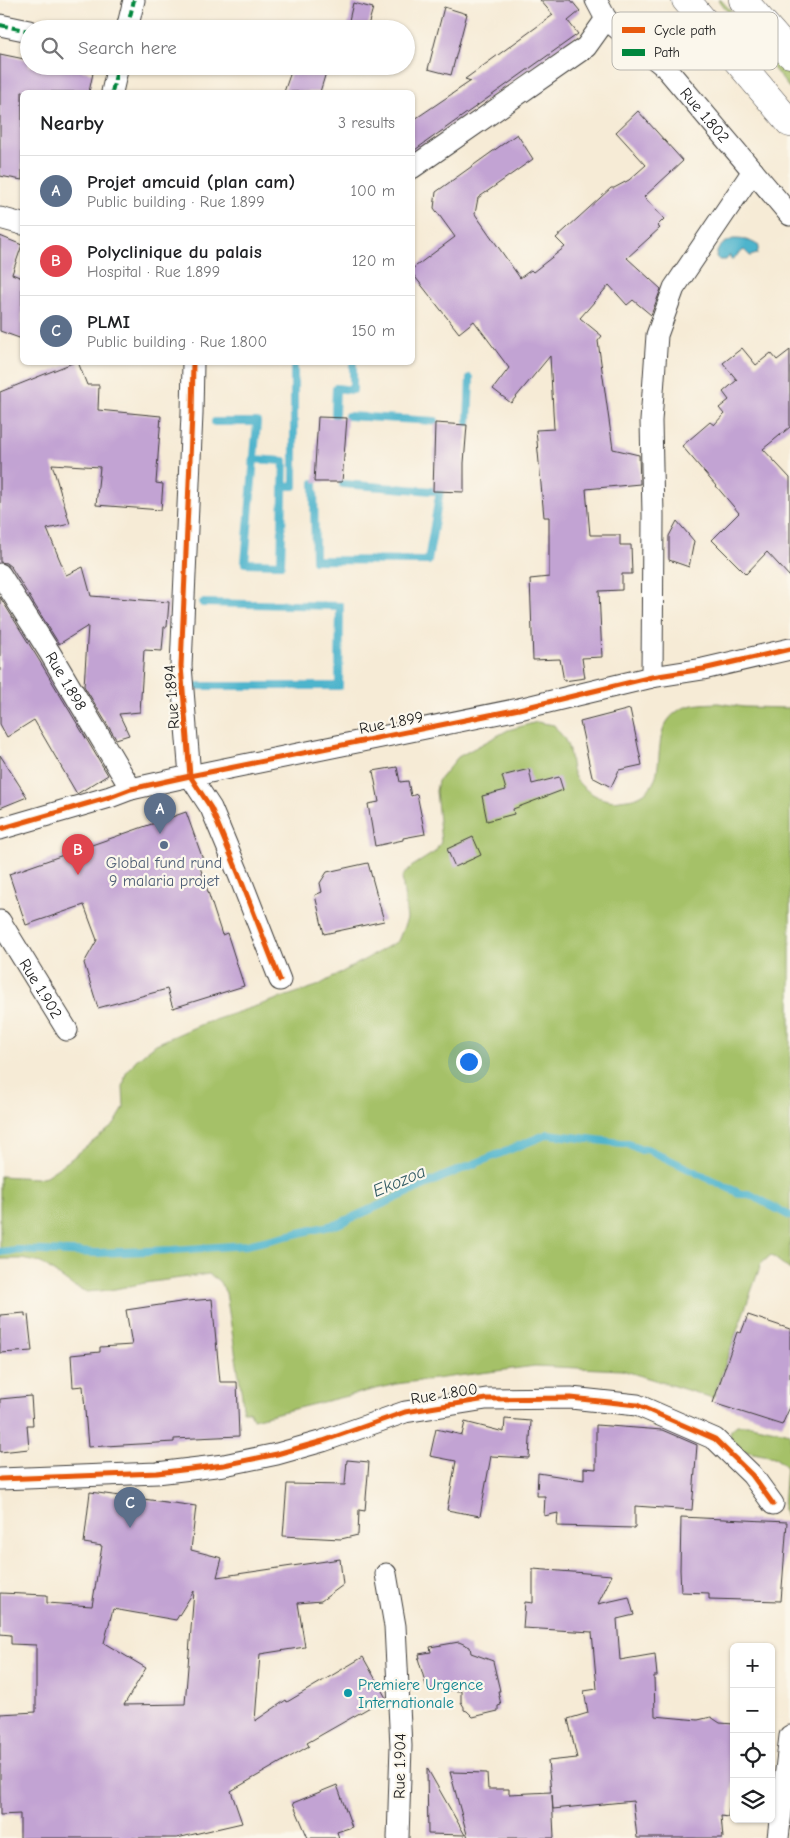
<!DOCTYPE html>
<html lang="en">
<head>
<meta charset="utf-8">
<style>
  :root { --surface:#fff; --page:#f6f6f6; --text:#202124; --muted:#757577; --line:#e0e0e0; --accent:#d93025 }
  body { margin:0; font-family:"Comic Neue",sans-serif; background:var(--page); color:var(--text) }
  .controls { position:absolute; right:15px; bottom:15px; display:grid; overflow:hidden; border-radius:8px; box-shadow:0 1px 4px #0004 }
  .controls button { width:45px; height:45px; display:grid; place-items:center; padding:0; border:0; border-bottom:1px solid var(--line); background:var(--surface); color:var(--text); font:25px sans-serif }
  .you { position:absolute; left:468px; top:1061px; width:18px; height:18px; margin:-12px; border:4px solid #fff; border-radius:50%; background:#1a73e8; box-shadow:0 0 0 8px #1a73e833 }
  .badge { display:grid; place-items:center; width:32px; height:32px; border-radius:50%; background:var(--accent); color:#fff; font-size:16px; font-weight:700 }
  .pin { position:absolute; translate:-50% -41px; filter:drop-shadow(0 1px 2px #0008) }
  .pin::after { content:''; position:absolute; top:26px; width:18px; height:15px; background:inherit; clip-path:polygon(0 0,100% 0,50% 100%) }
  .list { margin:0; padding:0; list-style:none }
  h2 { display:flex; justify-content:space-between; align-items:center; height:65px; margin:0; padding:0 20px; font-size:21px }
  h2 small { font-size:16px; font-weight:400; color:var(--muted) }
  .list li { display:grid; grid-template-columns:32px 1fr auto; gap:15px; align-items:center; box-sizing:border-box; height:70px; padding:0 20px; border-top:1px solid var(--line) }
  .list b { display:block; font-size:19px; white-space:nowrap }
  .list p { margin:0; font-size:16px; white-space:nowrap; color:var(--muted) }
  .list em { font-size:16px; font-style:normal; color:var(--muted) }
  .icon { flex:none; width:28px; height:28px; fill:none; stroke:currentColor; stroke-width:2; stroke-linecap:round; stroke-linejoin:round }
  .map { position:relative; flex:none; width:790px; height:1838px; overflow:hidden }
  .search { position:absolute; background:var(--surface); box-shadow:0 1px 4px #0004; left:20px; top:20px; width:395px; height:55px; display:flex; align-items:center; gap:12px; box-sizing:border-box; padding:0 18px; border-radius:28px; color:var(--muted); font-size:19px }
  .panel { position:absolute; background:var(--surface); box-shadow:0 1px 4px #0004; left:20px; top:90px; width:395px; height:275px; border-radius:8px }
  .map>svg:first-child { display:block }
</style>
</head>
<body>
<div class="map">
<svg width="790" height="1838" viewBox="0 0 790 1838">
  <rect width="100%" height="100%" fill="#fbf7ec"/>
  <filter id="ink" filterUnits="userSpaceOnUse"><feTurbulence type="fractalNoise" baseFrequency=".02" numOctaves="2"/><feDisplacementMap in="SourceGraphic" scale="10" xChannelSelector="R" yChannelSelector="G"/><feConvolveMatrix kernelMatrix="1 2 1 2 8 2 1 2 1" color-interpolation-filters="sRGB"/></filter>
  <filter id="wash" filterUnits="userSpaceOnUse"><feTurbulence type="fractalNoise" baseFrequency=".0096" numOctaves="4" result="noise"/><feDisplacementMap in="SourceGraphic" scale="20" xChannelSelector="R" yChannelSelector="G"/><feGaussianBlur stdDeviation="1.12" result="paint"/><feColorMatrix in="noise" values="0 0 0 0 0 0 0 0 0 0 0 0 0 0 0 0 0 1.4 0 .05"/><feComposite in="paint" operator="in"/></filter>
  <g filter="url(#wash)">
    <rect width="100%" height="100%" fill="#f6ebd6"/>
    <g fill="#a5c168" stroke="#606e42">
      <path d="M718,0H721C733,15 787,59 790,73C790,78 790,84 790,89Z"/>
      <path d="M718,703L744,707L790,708V1270L771,1255L761,1264L713,1398L622,1370L535,1366L396,1384L253,1419L250,1411H243L242,1396L226,1293L219,1281L209,1274L145,1283L110,1290L87,1292L73,1286L41,1263L22,1259H0V1176L37,1178L46,1176L67,1162L114,1125L124,1108L123,1087L126,1073L136,1060L156,1044L202,1024L317,986L398,941L407,919L402,877L411,867L435,852L441,842L436,791L438,781L458,757L508,730L537,722L554,725C557,730 562,735 565,740C573,754 568,772 579,783C589,794 606,803 620,800C626,799 633,799 639,796C672,781 647,735 675,713C687,703 703,704 718,703Z"/>
      <polygon points="737,1425 751,1425 790,1433 790,1519 787,1519 783,1509 786,1466 774,1457 737,1450 728,1445 731,1430"/>
    </g>
    <path fill="#4db4cc" stroke="#346874" d="M733,239C744,239 750,240 759,246L757,254L750,256L744,250L731,260L730,255L726,260H719L716,257C717,246 724,243 733,239Z"/>
    <g fill="none" stroke-linecap="round" stroke-linejoin="round">
      <g stroke="#4db4cc" stroke-width="8">
        <polyline points="335,414 336,388 353,390 353,362"/>
        <polyline points="348,416 435,421"/>
        <polyline points="215,422 257,422 245,563 281,564 284,461 253,459"/>
        <polyline points="468,422 470,378"/>
        <polyline points="314,483 315,560 428,561 440,491"/>
        <polyline points="343,484 433,491"/>
        <polyline points="284,486 294,486 294,362"/>
        <polyline points="197,686 339,686 340,606 203,603"/>
        <polyline points="0,1252 16,1250 97,1253 173,1250 247,1245 338,1224 447,1175 548,1134 629,1144 641,1150 647,1149 741,1194 749,1194 790,1216"/>
      </g>
    </g>
    <g id="blocks">
      <g fill="#c2a3d3" fill-rule="evenodd">
        <polygon points="540,0 571,0 580,11 568,21 578,34 412,152 412,121 471,81 465,79 553,15"/>
        <polygon points="353,3 373,8 367,29 347,29"/>
        <polygon points="444,7 467,14 451,75 428,69"/>
        <polygon points="0,54 29,60 29,66 61,66 93,73 89,92 22,92 22,180 0,176"/>
        <polygon points="293,66 328,66 320,92 284,92"/>
        <polygon points="638,111 683,161 644,197 664,219 657,226 660,228 627,258 661,289 651,315 633,300 627,305 609,285 580,318 602,336 598,341 613,449 639,455 640,484 586,489 590,535 620,535 620,545 631,545 632,574 622,574 622,590 599,591 602,657 582,658 585,678 564,681 560,659 533,660 530,579 549,577 549,517 544,517 536,430 554,429 550,356 511,403 493,389 509,368 474,321 459,333 412,273 412,269 455,237 434,208 436,192 517,134 533,159 478,198 475,214 520,278 531,270 533,272 565,247 556,238 611,188 614,188 629,180 646,165 616,132"/>
        <polygon points="0,236 22,245 12,274 22,278 22,339 0,331"/>
        <polygon points="742,348 756,365 771,353 777,360 790,350 790,427 763,449 790,478 790,577 767,552 746,574 712,540 739,513 682,446 710,422 714,425 724,414 719,408 729,400 723,392 737,380 723,363"/>
        <polygon points="75,362 78,362 87,385 99,385 98,410 161,416 156,483 163,484 161,510 96,505 100,467 52,464 70,524 47,529 66,575 83,567 91,596 169,602 167,627 164,627 162,651 144,650 140,712 119,714 129,735 116,739 84,686 88,626 59,644 11,567 6,563 0,562 0,392"/>
        <polygon points="318,417 347,418 342,482 314,482"/>
        <polygon points="435,423 467,425 464,463 464,492 433,491"/>
        <polygon points="677,521 694,541 689,567 669,560 669,536"/>
        <polygon points="0,597 39,660 108,775 77,794 34,720 7,737 0,724"/>
        <polygon points="630,709 642,765 619,770 611,787 592,777 580,722"/>
        <polygon points="0,755 27,797 0,808"/>
        <polygon points="397,767 400,782 408,781 411,796 417,794 425,834 403,838 403,840 375,846 368,804 379,802 373,771"/>
        <polygon points="529,769 532,784 559,777 563,790 513,809 514,814 487,821 482,796 506,790 502,776"/>
        <polygon points="186,812 205,865 200,867 222,935 227,933 244,986 173,1008 167,989 98,1008 84,963 97,940 84,905 26,925 9,874"/>
        <polygon points="473,837 481,855 455,867 447,849"/>
        <polygon points="368,863 384,921 324,934 315,895 322,892 320,883 327,872"/>
        <polygon points="212,1299 220,1382 237,1382 239,1436 174,1439 174,1442 88,1447 83,1386 73,1387 71,1355 100,1352 100,1347 132,1345 126,1310 187,1301"/>
        <polygon points="25,1313 25,1316 28,1315 32,1351 0,1353 0,1315"/>
        <polygon points="748,1315 790,1329 790,1407 782,1425 713,1403 737,1332 741,1333"/>
        <polygon points="31,1396 33,1425 27,1425 29,1449 0,1452 0,1399"/>
        <polygon points="505,1419 531,1421 529,1458 491,1456 480,1516 447,1510 456,1461 430,1456 436,1429 462,1435 465,1422 504,1432"/>
        <polygon points="596,1425 662,1430 697,1445 692,1510 635,1506 635,1528 557,1526 558,1513 544,1516 545,1496 537,1496 538,1473 584,1480 584,1468 596,1469"/>
        <polygon points="347,1460 369,1462 365,1511 359,1510 358,1535 341,1539 283,1536 287,1484 345,1485"/>
        <path d="M90,1492L196,1506L191,1550L222,1558L217,1577L340,1559L343,1585L321,1601L298,1603L305,1647L260,1654L255,1721L286,1700L287,1702L363,1657L386,1698L307,1743L309,1746L231,1791L242,1823L177,1838H20V1814L0,1815V1714L36,1712V1645L11,1644V1635L0,1634V1593L47,1595V1603L92,1606L102,1546L84,1543ZM194,1591L185,1704L124,1705L146,1668L104,1643L113,1609L176,1620Z"/>
        <polygon points="681,1517 787,1522 781,1601 709,1599 709,1593 681,1592 680,1570"/>
        <polygon points="533,1569 612,1575 598,1604 629,1597 634,1615 617,1619 620,1660 655,1654 657,1676 654,1676 655,1716 698,1720 711,1717 720,1723 734,1724 734,1777 728,1817 721,1816 723,1838 637,1838 633,1801 553,1809 552,1794 554,1838 468,1838 450,1772 487,1773 488,1789 509,1789 509,1794 551,1792 548,1761 577,1758 568,1719 588,1713 584,1691 597,1689 592,1632 523,1628 525,1602 533,1603"/>
        <polygon points="459,1642 470,1647 471,1653 493,1661 500,1691 498,1691 501,1705 498,1706 498,1711 473,1717 467,1711 464,1710 464,1707 461,1702 461,1691 442,1690 437,1688 427,1689 418,1658 420,1658 419,1654 431,1652 430,1647"/>
        <polygon points="427,1768 465,1835 428,1834"/>
        <polygon points="337,1785 352,1827 337,1832 339,1838 308,1838 293,1803"/>
      </g>
    </g>
  </g>
  <g filter="url(#ink)">
    <use href="#blocks" fill-opacity="0" stroke="#3d3b38" stroke-width="1"/>
    <g fill="none" stroke-linecap="round" stroke-linejoin="round">
      <g stroke="#3d3b38" stroke-width="23">
        <g id="street">
          <path id="s1" d="M596,0L606,19L665,67L790,215"/>
          <polyline points="0,25 29,31"/>
          <polyline points="127,29 134,0"/>
          <polyline points="112,92 118,66"/>
          <polyline points="412,168 586,47 606,19"/>
          <polyline points="0,218 22,224"/>
          <polyline points="193,362 192,414 181,666 190,776 211,808 239,875 280,980"/>
          <path id="s2" d="M0,574L50,653L131,789"/>
          <polyline points="652,677 653,515 651,421 657,335 674,288 753,171"/>
          <polyline points="0,829 110,797 131,789 190,776 519,709 652,677 703,669 790,649"/>
          <path id="s3" d="M0,921L67,1030"/>
          <polyline points="0,1479 157,1473 224,1465 277,1454 323,1441 405,1412 486,1399 571,1398 637,1405 715,1439 752,1475 773,1504"/>
          <polyline points="386,1574 395,1626 401,1746 398,1838"/>
          <polyline points="778,1838 790,1736"/>
        </g>
      </g>
      <g stroke="#3d3b38" stroke-width="29">
        <g id="secondary">
          <polyline points="686,0 790,123"/>
          <polyline points="743,0 790,54"/>
        </g>
      </g>
      <use href="#street" stroke="#fff" stroke-width="21"/>
      <use href="#secondary" stroke="#fff" stroke-width="28"/>
      <g stroke="#00873e" stroke-width="4" stroke-dasharray="8 4" stroke-linecap="butt">
        <polyline points="0,25 29,31"/>
        <polyline points="127,29 134,0"/>
        <polyline points="112,92 118,66"/>
      </g>
      <g stroke="#fbf7ec" stroke-width="8">
        <g id="cycleway">
          <polyline points="193,362 192,414 181,666 190,776 211,808 239,875 280,980"/>
          <polyline points="0,829 110,797 131,789 190,776 519,709 652,677 703,669 790,649"/>
          <polyline points="0,1479 157,1473 224,1465 277,1454 323,1441 405,1412 486,1399 571,1398 637,1405 715,1439 752,1475 773,1504"/>
        </g>
      </g>
      <use href="#cycleway" stroke="#e8590c" stroke-width="5"/>
    </g>
  </g>
  <circle fill="#5c6f8a" stroke="#fbf7ec" stroke-width="2" cx="164" cy="845" r="5"/>
  <circle fill="#0f9aa8" stroke="#fbf7ec" stroke-width="2" cx="348" cy="1693" r="5"/>
  <g text-anchor="middle" stroke-width="4.5" stroke-linejoin="round" paint-order="stroke">
    <g font-size="16" fill="#1c1c1c" stroke="#fbf7ec">
      <text dy="6" stroke="none"><textPath href="#s1" startOffset="160">Rue 1.802</textPath></text>
      <text dy="6" stroke="none"><textPath href="#s2" startOffset="126">Rue 1.898</textPath></text>
      <text transform="translate(171 697) rotate(-94)" y="6">Rue 1.894</text>
      <text transform="translate(391 722) rotate(-11)" y="6">Rue 1.899</text>
      <text dy="6" stroke="none"><textPath href="#s3" startOffset="79">Rue 1.902</textPath></text>
      <text transform="translate(444 1393) rotate(-9)" y="6">Rue 1.800</text>
      <text transform="translate(399 1766) rotate(-89)" y="6">Rue 1.904</text>
    </g>
    <g font-size="16" fill="#4e5e75" stroke="#fbf7ec">
      <text x="164" y="868">Global fund rund<tspan x="164" dy="18">9 malaria projet</tspan></text>
    </g>
    <g font-size="16" fill="#0d838f" stroke="#fbf7ec" text-anchor="start">
      <text x="358" y="1690">Premiere Urgence<tspan x="358" dy="18">Internationale</tspan></text>
    </g>
    <g font-size="18" font-style="italic" fill="#305962" stroke="#fbf7ec">
      <text transform="translate(399 1181) rotate(-23)" y="6">Ekozoa</text>
    </g>
  </g>
  <rect x="612" y="12" width="166" height="58" rx="8" fill="#fbf7ec" stroke="#b8b5ae" stroke-width="1"/>
  <rect x="622" y="27" width="23" height="6" fill="#e8590c"/>
  <rect x="622" y="49" width="23" height="7" fill="#00873e"/>
  <g font-size="14" fill="#1c1c1c">
    <text x="654" y="35">Cycle path</text>
    <text x="654" y="57">Path</text>
  </g>
</svg>
<div class="controls">
<button>+</button>
<button>−</button>
<button><svg class="icon" aria-label="locate" viewBox="0 0 24 24"><circle cx="12" cy="12" r="6"/><path d="M12 2v4M12 18v4M2 12h4M18 12h4"/></svg></button>
<button><svg class="icon" aria-label="layers" viewBox="0 0 24 24"><path d="M12 4l9 5-9 5-9-5zM3 14l9 5 9-5"/></svg></button>
</div>
<div class="you"></div>
<div class="pin badge" style="left:160px;top:834px;background:#5c6f8a">A</div>
<div class="pin badge" style="left:78px;top:875px;background:#e0444e">B</div>
<div class="pin badge" style="left:130px;top:1528px;background:#5c6f8a">C</div>
<div class="search"><svg class="icon" aria-label="search" viewBox="0 0 24 24"><circle cx="10" cy="10" r="6"/><path d="M15 15l6 6"/></svg>Search here</div>
<section class="panel">
<h2>Nearby<small>3 results</small></h2>
<ul class="list">
<li><span class="badge" style="background:#5c6f8a">A</span><div><b>Projet amcuid (plan cam)</b><p>Public building · Rue 1.899</p></div><em>100 m</em></li>
<li><span class="badge" style="background:#e0444e">B</span><div><b>Polyclinique du palais</b><p>Hospital · Rue 1.899</p></div><em>120 m</em></li>
<li><span class="badge" style="background:#5c6f8a">C</span><div><b>PLMI</b><p>Public building · Rue 1.800</p></div><em>150 m</em></li>
</ul>
</section>
</div>
</body>
</html>
